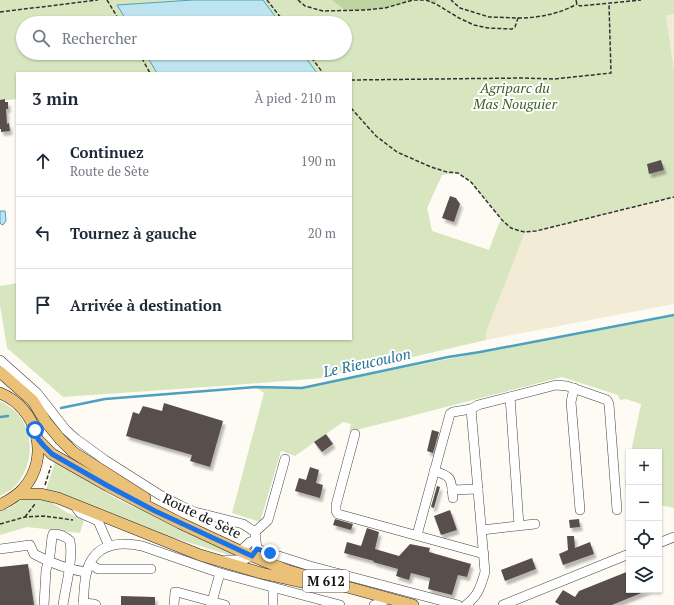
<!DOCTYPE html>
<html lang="fr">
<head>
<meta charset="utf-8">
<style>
  :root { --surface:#fff; --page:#f2f2f3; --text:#1f2937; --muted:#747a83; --line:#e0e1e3 }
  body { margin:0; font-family:"PT Serif",serif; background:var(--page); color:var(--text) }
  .controls { position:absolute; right:12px; bottom:12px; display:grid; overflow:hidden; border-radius:0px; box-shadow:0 1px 3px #0004 }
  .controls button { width:36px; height:36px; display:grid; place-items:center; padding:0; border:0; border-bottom:1px solid var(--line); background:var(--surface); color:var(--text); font:20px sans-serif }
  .stop { position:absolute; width:12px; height:12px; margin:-9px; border:3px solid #1a73e8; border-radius:50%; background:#fff }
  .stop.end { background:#1a73e8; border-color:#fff; box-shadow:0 1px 4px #0008 }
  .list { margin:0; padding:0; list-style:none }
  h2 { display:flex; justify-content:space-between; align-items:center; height:52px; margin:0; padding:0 16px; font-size:17px }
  h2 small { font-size:13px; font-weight:400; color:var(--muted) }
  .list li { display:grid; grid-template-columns:26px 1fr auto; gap:12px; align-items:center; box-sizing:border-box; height:72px; padding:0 16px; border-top:1px solid var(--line) }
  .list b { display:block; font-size:15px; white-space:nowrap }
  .list p { margin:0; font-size:13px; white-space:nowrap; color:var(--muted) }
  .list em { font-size:13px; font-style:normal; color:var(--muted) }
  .icon { flex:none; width:22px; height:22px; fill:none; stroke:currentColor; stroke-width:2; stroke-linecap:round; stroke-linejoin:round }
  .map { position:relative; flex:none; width:674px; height:605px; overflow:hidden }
  .search { position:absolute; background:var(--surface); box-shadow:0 1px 3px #0004; left:16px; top:16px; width:336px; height:44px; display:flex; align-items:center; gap:10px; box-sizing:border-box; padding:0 14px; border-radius:22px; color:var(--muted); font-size:15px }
  .panel { position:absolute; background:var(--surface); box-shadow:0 1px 3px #0004; left:16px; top:72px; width:336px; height:268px; border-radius:0px }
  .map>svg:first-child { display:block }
</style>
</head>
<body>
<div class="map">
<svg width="674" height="605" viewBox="0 0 674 605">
  <defs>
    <filter id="shadow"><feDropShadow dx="2.5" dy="4" stdDeviation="1" flood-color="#0004"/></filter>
  </defs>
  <rect width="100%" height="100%" fill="#fefbf4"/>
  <g fill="#f2ecd6">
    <polygon points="343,11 609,214 674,197 674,304 486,340 486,332 351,277 442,175 427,208 432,231 489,250 502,220 471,182 458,173 447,172 351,73 345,53 345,23 306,23"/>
    <polygon points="674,14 674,70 666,16"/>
  </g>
  <g fill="#d8e6c0" fill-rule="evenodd">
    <path d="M0,0H674V14L666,16L674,70V197L574,222L536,231L525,232L486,332V340L323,378L221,386L63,397L7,348L0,305V286L17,283V339H351V73H17V99L0,101ZM23,23H345V53H23ZM458,173L471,182L502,220L499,223L489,250L432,231L427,208L442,175Z"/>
    <polygon points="674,316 674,508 659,505 659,452 631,452 641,404 626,399 620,400 618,395 562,377 349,432 351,424 343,422 295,456 281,451 260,522 232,513 264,393 256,387 302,388 483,352"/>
    <path d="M0,401C9,406 18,412 23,421C35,442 31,471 13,488C10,491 4,493 0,496Z"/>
    <polygon points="55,462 115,498 236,554 232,556 146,529 88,504 46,490"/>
    <polygon points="629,463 629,498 627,498 625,482"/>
    <polygon points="25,497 48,500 66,512 84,520 80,533 27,527 0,535 0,511 10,508"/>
  </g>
  <polygon fill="#bfd5a1" points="332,0 437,0 436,4 426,0 413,0 385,8 365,10 345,10"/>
  <g fill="#bee4f0" stroke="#4ca0c0">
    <polygon points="193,0 263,0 280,23 128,23 117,5"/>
    <polygon points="145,53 302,53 317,73 157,73"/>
    <polygon points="0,211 5,211 6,220 4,224 2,225 0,223"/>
  </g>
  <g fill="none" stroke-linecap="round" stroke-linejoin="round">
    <g stroke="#4ca0c0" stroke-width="2.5">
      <polyline points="61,408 105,399 256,387 302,388 448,357 480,352 674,315"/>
      <polyline points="0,417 8,416"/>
    </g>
  </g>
  <g fill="#58504d" filter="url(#shadow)">
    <polygon points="5,99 5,102 8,102 8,109 6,109 7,124 9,123 10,131 1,132 1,129 0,129 0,100"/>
    <polygon points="661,160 664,170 649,174 647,164"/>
    <polygon points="450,196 456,198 460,204 454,222 442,218"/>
    <polygon points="164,403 223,421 210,467 190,461 192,455 126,436 133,412 139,414 143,406 162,411"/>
    <polygon points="432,430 439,432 433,453 427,451"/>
    <polygon points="326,434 333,444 322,452 314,442"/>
    <polygon points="310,467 319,470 316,483 323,485 320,498 295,491 299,478 306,480"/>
    <polygon points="437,486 440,487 434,508 431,507"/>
    <polygon points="450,510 457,530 441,535 434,516"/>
    <polygon points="335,519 353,524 351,530 333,525"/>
    <polygon points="579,519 580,527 570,528 569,520"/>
    <polygon points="367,528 379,532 375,549 399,556 410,544 430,548 429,552 471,564 467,577 458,575 452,595 428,589 430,578 411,573 409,580 396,576 398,569 373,562 374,561 344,553 347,542 361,546"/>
    <polygon points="567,536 574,536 575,548 590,542 594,554 563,565 559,554 568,550"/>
    <polygon points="532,558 536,569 505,581 501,570"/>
    <polygon points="28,564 34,605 0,605 0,567"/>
    <polygon points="629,571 629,590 649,590 612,605 560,605 555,602 563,590 575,597 579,591"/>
    <polygon points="121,596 155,597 155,605 121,605"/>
  </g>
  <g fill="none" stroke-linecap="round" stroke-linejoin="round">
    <g stroke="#434343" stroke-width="10">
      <g id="minor">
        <polyline points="0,360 37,393 66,430 76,439 105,460 160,495 181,506 195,512 243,524 255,532 257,549 252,556 242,560 227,560"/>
        <polyline points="574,388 571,402 580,510"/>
        <polyline points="510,397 519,525"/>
        <polyline points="355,434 336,505 336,511 338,514 484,554"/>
        <path d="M434,471C453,476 451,480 453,498"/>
        <polyline points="452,490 478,489"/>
        <polyline points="75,506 80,513 98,521 109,546"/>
        <polyline points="482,530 535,524"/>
        <polyline points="255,532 268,520 285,459"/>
        <polyline points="417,535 450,414 453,412 471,409 478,405 556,385 567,386 607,400 609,404 617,510"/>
        <polyline points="659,543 674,537"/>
        <path d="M0,549L30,545L34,554C51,563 68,570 87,572"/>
        <polyline points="257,549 310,566 458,605"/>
        <polyline points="240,551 250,542 255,541"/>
        <polyline points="90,564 98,569 151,569"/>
        <polyline points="273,587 273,605"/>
        <polyline points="83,603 94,604 96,605"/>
        <path d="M44,605L46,570L50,555L52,537L53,534C59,534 66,537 70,541C73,562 66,584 63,605"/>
        <path d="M83,605C84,594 84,581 87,570C95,544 118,541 142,546L220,573L340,605"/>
        <polyline points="174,605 175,592 177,592 225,605"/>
        <polyline points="211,605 220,573"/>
        <polyline points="374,605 383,602"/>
        <path d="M466,605C478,596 481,586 485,572L471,409"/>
        <polyline points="503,605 629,554"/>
      </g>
    </g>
    <g stroke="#212121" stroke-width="12">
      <g id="major">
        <polyline points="0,372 33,401 46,422 60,439 73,452 145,498"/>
        <path d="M0,393C38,408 51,458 23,489C17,496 8,501 0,505"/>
        <polyline points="37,439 52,454 108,486 180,523 240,551 289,571 413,605"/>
        <polyline points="18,494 41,494 58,498 200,555 261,573 306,583"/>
      </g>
    </g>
    <g stroke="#323232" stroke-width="1.5" stroke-dasharray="4 2" stroke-linecap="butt">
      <polyline points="107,0 121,23"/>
      <polyline points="267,0 285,23"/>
      <polyline points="298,0 305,6 323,11 365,10 385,8 413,0 426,0 436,4 459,18 474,25 488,28 512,29 515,27 518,18 489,17 460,8 451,0"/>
      <polyline points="576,0 577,4 580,6 641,0"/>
      <polyline points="0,12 98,0"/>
      <path d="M518,18C538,18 559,14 577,4"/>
      <polyline points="139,53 150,73"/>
      <polyline points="308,53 323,73"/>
      <polyline points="351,80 522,78 554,79 611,73 609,4"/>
      <polyline points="351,108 376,136 397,152 431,167 447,172 458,173 471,182 502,220 511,228 517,230 525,232 536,231 674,197"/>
      <polyline points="45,485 51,466"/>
      <polyline points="25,517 35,504"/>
      <polyline points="0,524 25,517 44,516 73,520"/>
    </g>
    <use href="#minor" stroke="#fff" stroke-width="9"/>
    <use href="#major" stroke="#ebc178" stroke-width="11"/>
  </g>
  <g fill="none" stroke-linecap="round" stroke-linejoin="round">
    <polyline stroke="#1a73e8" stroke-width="5" points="35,430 38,439 44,446 52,454 108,486 155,511 252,556 257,549 270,553"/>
  </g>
  <g text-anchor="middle" stroke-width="4" stroke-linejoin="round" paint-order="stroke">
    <rect fill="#fff" stroke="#585858" stroke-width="1" x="303" y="570" width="46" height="22" rx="3"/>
    <g font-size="13" font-weight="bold" fill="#101010">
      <text x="326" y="586">M 612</text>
    </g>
    <g font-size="14" font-style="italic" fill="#3a6226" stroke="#fff">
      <text x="515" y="93">Agriparc du<tspan x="515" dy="16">Mas Nouguier</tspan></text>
    </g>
    <g font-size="14" fill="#101010" stroke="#fff">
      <text transform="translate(202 516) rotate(26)" y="5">Route de Sète</text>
    </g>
    <g font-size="15" font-style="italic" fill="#257296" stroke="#fff">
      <text transform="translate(367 363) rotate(-12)" y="5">Le Rieucoulon</text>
    </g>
  </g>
</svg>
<div class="controls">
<button>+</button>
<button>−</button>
<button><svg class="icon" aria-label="locate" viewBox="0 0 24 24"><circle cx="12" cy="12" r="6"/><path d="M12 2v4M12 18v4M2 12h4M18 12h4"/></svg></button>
<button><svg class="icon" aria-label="layers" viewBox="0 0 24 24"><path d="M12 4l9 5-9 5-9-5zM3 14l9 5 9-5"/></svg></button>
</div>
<div class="stop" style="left:35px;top:430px"></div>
<div class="stop end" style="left:270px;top:553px"></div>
<div class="search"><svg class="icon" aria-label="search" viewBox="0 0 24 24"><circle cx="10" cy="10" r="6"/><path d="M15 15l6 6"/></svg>Rechercher</div>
<section class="panel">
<h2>3 min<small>À pied · 210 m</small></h2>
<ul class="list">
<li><svg class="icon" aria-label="ahead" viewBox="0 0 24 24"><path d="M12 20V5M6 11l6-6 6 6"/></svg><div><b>Continuez</b><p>Route de Sète</p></div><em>190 m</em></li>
<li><svg class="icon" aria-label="left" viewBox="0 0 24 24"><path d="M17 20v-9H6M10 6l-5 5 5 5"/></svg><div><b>Tournez à gauche</b></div><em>20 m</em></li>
<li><svg class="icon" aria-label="arrive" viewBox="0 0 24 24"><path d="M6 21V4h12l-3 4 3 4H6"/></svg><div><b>Arrivée à destination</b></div></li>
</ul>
</section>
</div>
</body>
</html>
